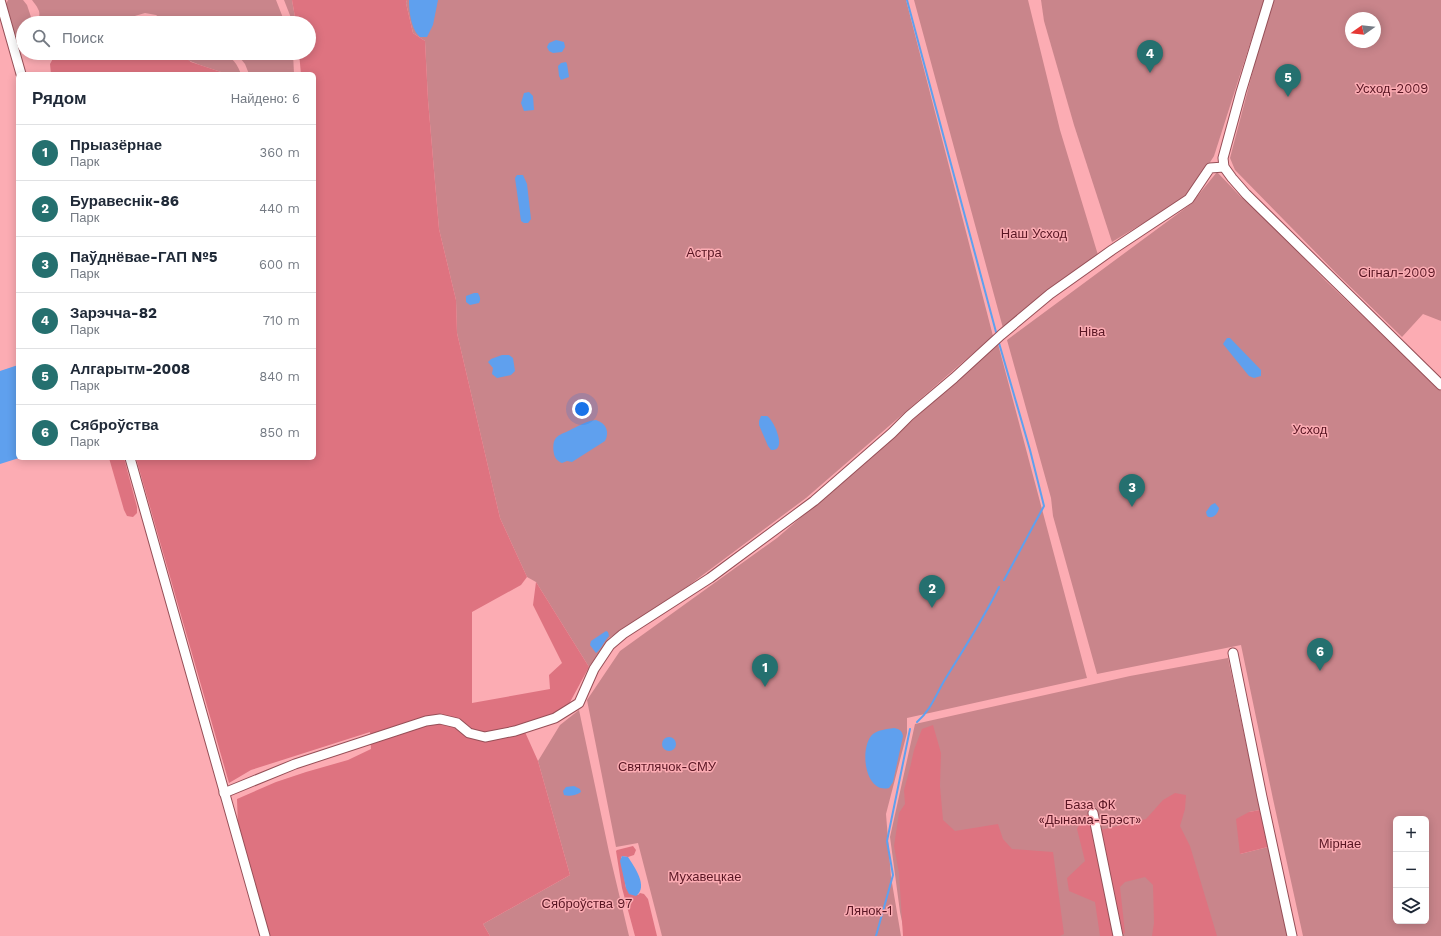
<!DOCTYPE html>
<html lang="ru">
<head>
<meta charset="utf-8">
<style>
  :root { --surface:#fff; --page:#f2f2f3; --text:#1f2937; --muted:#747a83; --line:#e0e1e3; --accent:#25706f }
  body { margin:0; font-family:"Work Sans",sans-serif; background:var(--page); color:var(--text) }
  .controls { position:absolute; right:12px; bottom:12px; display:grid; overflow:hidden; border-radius:6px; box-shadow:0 2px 10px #0003 }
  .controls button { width:36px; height:36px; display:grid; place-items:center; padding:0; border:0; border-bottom:1px solid var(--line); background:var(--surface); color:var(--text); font:20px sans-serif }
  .compass { position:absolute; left:1345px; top:12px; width:36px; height:36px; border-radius:50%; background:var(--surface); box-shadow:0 2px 10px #0003; rotate:256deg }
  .you { position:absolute; left:582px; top:409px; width:14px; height:14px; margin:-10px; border:3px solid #fff; border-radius:50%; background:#1a73e8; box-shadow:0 0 0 6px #1a73e833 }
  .badge { display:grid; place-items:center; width:26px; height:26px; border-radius:50%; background:var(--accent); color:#fff; font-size:13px; font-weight:700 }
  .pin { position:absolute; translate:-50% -33px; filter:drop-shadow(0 1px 2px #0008) }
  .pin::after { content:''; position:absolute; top:21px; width:14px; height:12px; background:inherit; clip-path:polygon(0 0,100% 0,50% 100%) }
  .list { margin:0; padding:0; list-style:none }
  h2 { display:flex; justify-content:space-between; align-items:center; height:52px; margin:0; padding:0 16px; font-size:17px }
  h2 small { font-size:13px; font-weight:400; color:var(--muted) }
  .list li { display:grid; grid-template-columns:26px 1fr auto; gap:12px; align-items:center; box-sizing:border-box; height:56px; padding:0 16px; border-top:1px solid var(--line) }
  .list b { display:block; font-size:15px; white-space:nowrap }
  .list p { margin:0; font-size:13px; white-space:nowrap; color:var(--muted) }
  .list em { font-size:13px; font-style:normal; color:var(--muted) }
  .icon { flex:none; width:22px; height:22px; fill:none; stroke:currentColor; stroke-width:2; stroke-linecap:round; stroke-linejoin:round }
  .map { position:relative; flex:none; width:1441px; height:936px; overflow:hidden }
  .search { position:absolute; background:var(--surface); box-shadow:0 2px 10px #0003; left:16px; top:16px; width:300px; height:44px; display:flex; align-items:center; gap:10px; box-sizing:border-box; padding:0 14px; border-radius:22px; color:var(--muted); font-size:15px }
  .panel { position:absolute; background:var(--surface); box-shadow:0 2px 10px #0003; left:16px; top:72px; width:300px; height:388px; border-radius:6px }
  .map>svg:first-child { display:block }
</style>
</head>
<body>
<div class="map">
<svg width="1441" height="936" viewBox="0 0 1441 936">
  <rect width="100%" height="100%" fill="#fcacb3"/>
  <g fill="#c9858b" fill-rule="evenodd">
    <path d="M8,0H23L27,5L33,23H23V37C9,38 8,16 5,6Z"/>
    <path d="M32,0H276L285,23H167L156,15L145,13L111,23H39C38,18 41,14 38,9C37,6 34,3 32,0Z"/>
    <polygon points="284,0 292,0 296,23 293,23"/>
    <polygon points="407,0 906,0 993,336 806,498 688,586 609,638 589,667 536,582 527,577 500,518 457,333 456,300 439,229 428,100 425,41 413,33 406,3"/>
    <polygon points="914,0 1028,0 1060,130 1098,255 1003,328"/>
    <polygon points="1041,0 1264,0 1214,156 1198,181 1183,199 1112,242 1074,125 1044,21"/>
    <path d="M1274,0H1441V321L1423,314L1402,337L1336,273L1235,170L1230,158L1262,36ZM1351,18H1375V42H1351Z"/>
    <path d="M179,53C203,70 227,36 241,74H227L200,65L185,59Z"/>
    <polygon points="236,53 293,53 294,74 249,74 245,64"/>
    <path d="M1217,172L1240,196L1264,217L1326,281L1441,391V936H1303L1273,799L1241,645L1097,674L1053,516L1051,498L1007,340L1191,204ZM1396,819H1426V921H1396Z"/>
    <polygon points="998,344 1087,678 907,718 907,733 886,814 891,877 901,936 662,936 638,843 616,847 587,700 620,651 777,538 905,427"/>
    <polygon points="1228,658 1260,810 1249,812 1240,854 1268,847 1289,936 905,936 900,912 890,837 915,724 1130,676"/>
    <polygon points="579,710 609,852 629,936 490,936 483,924 570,875 538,761 560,725"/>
  </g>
  <g fill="#de7380">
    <polygon points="292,0 407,0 406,3 413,33 425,41 428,100 439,229 456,300 457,333 500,518 527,577 521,585 472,612 472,703 550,689 549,675 562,663 533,605 536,582 589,667 569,704 525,732 538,761 570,875 483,924 490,936 269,936 238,827 237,799 276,782 306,772 348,760 371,749 370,732 251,770 229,783 136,458 314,458 314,74 301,74 299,53 309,53 309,23 296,23"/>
    <polygon points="56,53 179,53 191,62 227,74 51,74 50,64"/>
    <polygon points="109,458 124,458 137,507 137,513 133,517 127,516 124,510"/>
    <polygon points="933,725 941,753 940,786 943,820 955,831 998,824 1003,839 1012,849 1053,852 1064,934 1060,936 903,936 899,873 894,846 899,813 905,804 904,790 910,768 914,750 922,729"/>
    <polygon points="1175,793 1186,795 1185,809 1180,826 1190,846 1217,936 1152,936 1154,923 1153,885 1145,877 1125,882 1120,887 1125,933 1118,936 1100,936 1095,902 1069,891 1067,878 1085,861 1077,829 1083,817 1089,814 1101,830 1146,819 1163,800"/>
    <polygon points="1260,810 1268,847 1240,854 1236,819 1249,812"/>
    <polygon points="633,846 636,850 634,855 628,857 622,856 621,858 626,888 638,895 640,893 644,894 648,899 657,936 635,936 622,888 616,851 617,850"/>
  </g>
  <g fill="#5fa0ee">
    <path d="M409,0H438L433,25L427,37H420C411,30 409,11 409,0Z"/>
    <polygon points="556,40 564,42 565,47 562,52 553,53 549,51 547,47 549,43"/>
    <polygon points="566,62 567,64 569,77 561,80 559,76 558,66 561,63"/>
    <polygon points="529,92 533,96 534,110 524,111 521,103 524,93"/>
    <polygon points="517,175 523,175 527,184 531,219 528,223 524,223 521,221 515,178"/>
    <path d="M474,293H478C480,297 481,299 479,303L470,305L466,302V296Z"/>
    <polygon points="1227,338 1230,338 1261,370 1261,376 1254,378 1249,376 1223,344"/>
    <polygon points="502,355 509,355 513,358 515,371 511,375 497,378 492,374 493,368 488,362 491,359"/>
    <polygon points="18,365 18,458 19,458 0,464 0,371"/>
    <path d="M761,416H767C774,420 788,452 771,450L768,446L759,425V421Z"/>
    <path d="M596,420C606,423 610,432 605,441L572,462L567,461L562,463C557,461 555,458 554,454C551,434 560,436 572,429C581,425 586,421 596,420Z"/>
    <path d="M1215,503L1219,508C1218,514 1212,520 1207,516L1206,512L1211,505Z"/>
    <path d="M606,631L608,632L609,636C605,640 600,651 596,653L590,645L591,641Z"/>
    <path d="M894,728C900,729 902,731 903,736L893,782L889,788C864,794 859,746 873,734C878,730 887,729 894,728Z"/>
    <circle cx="669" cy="744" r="7"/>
    <path d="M574,786L580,789L581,792C577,795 569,797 564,795L563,791L566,787Z"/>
    <path d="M622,856L628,857C634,866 649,887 636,896L629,894L626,888L620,861Z"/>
  </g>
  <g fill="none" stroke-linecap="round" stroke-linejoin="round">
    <g stroke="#5fa0ee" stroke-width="2">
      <polyline points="907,0 996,332"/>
      <polyline points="999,343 1030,450 1044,506 1004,580"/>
      <path d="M917,722C930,711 936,695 944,681C963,650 983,620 999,587"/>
      <polyline points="876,936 893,875 887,841 910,729"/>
    </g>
    <g stroke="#964f57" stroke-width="11">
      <g id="minor">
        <polyline points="0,0 21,74"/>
        <polyline points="1269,0 1241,92 1223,158 1224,167 1232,178 1246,194 1441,385"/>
        <polyline points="130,458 265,936"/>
        <polyline points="1233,653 1262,797 1292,936"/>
        <polyline points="224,793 295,764 426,721 440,719 457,723 469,733 485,737 515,731 555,718 579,703 594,669 610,645 623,634 710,578 814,501 892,433 909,416 954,378 1001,335 1050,294 1112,250 1189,199 1210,168 1224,167"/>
        <polyline points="1093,813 1118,936"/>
      </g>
    </g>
    <use href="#minor" stroke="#fff" stroke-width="9"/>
  </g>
  <g text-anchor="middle" stroke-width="3" stroke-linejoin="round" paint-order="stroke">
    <g font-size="13" fill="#591623" stroke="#fcacb3">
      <text x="1392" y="93">Усход-2009</text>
      <text x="1034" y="238">Наш Усход</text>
      <text x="704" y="257">Астра</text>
      <text x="1397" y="277">Сігнал-2009</text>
      <text x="1092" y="336">Ніва</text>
      <text x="1310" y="434">Усход</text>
      <text x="667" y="771">Святлячок-СМУ</text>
      <text x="1090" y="809">База ФК<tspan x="1090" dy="15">«Дынама-Брэст»</tspan></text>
      <text x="1340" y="848">Мірнае</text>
      <text x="705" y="881">Мухавецкае</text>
      <text x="587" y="908">Сяброўства 97</text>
      <text x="869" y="915">Лянок-1</text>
    </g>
  </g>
</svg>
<div class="controls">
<button>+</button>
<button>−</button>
<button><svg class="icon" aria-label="layers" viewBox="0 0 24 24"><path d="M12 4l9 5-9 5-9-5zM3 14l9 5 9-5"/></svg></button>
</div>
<svg class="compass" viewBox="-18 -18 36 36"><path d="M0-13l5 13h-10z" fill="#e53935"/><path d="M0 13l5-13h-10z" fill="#747a83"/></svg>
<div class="you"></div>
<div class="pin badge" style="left:765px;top:687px">1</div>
<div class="pin badge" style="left:932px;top:608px">2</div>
<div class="pin badge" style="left:1132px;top:507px">3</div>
<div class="pin badge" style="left:1150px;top:73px">4</div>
<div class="pin badge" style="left:1288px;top:97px">5</div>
<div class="pin badge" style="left:1320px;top:671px">6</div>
<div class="search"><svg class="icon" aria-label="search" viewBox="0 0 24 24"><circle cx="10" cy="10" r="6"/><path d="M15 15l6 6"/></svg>Поиск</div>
<section class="panel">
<h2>Рядом<small>Найдено: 6</small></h2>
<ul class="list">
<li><span class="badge">1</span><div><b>Прыазёрнае</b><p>Парк</p></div><em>360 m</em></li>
<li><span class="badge">2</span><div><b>Буравеснік-86</b><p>Парк</p></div><em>440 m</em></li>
<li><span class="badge">3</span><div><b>Паўднёвае-ГАП №5</b><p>Парк</p></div><em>600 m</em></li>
<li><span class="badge">4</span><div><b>Зарэчча-82</b><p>Парк</p></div><em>710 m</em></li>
<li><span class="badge">5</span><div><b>Алгарытм-2008</b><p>Парк</p></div><em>840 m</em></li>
<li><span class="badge">6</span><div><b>Сяброўства</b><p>Парк</p></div><em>850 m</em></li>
</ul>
</section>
</div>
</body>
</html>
